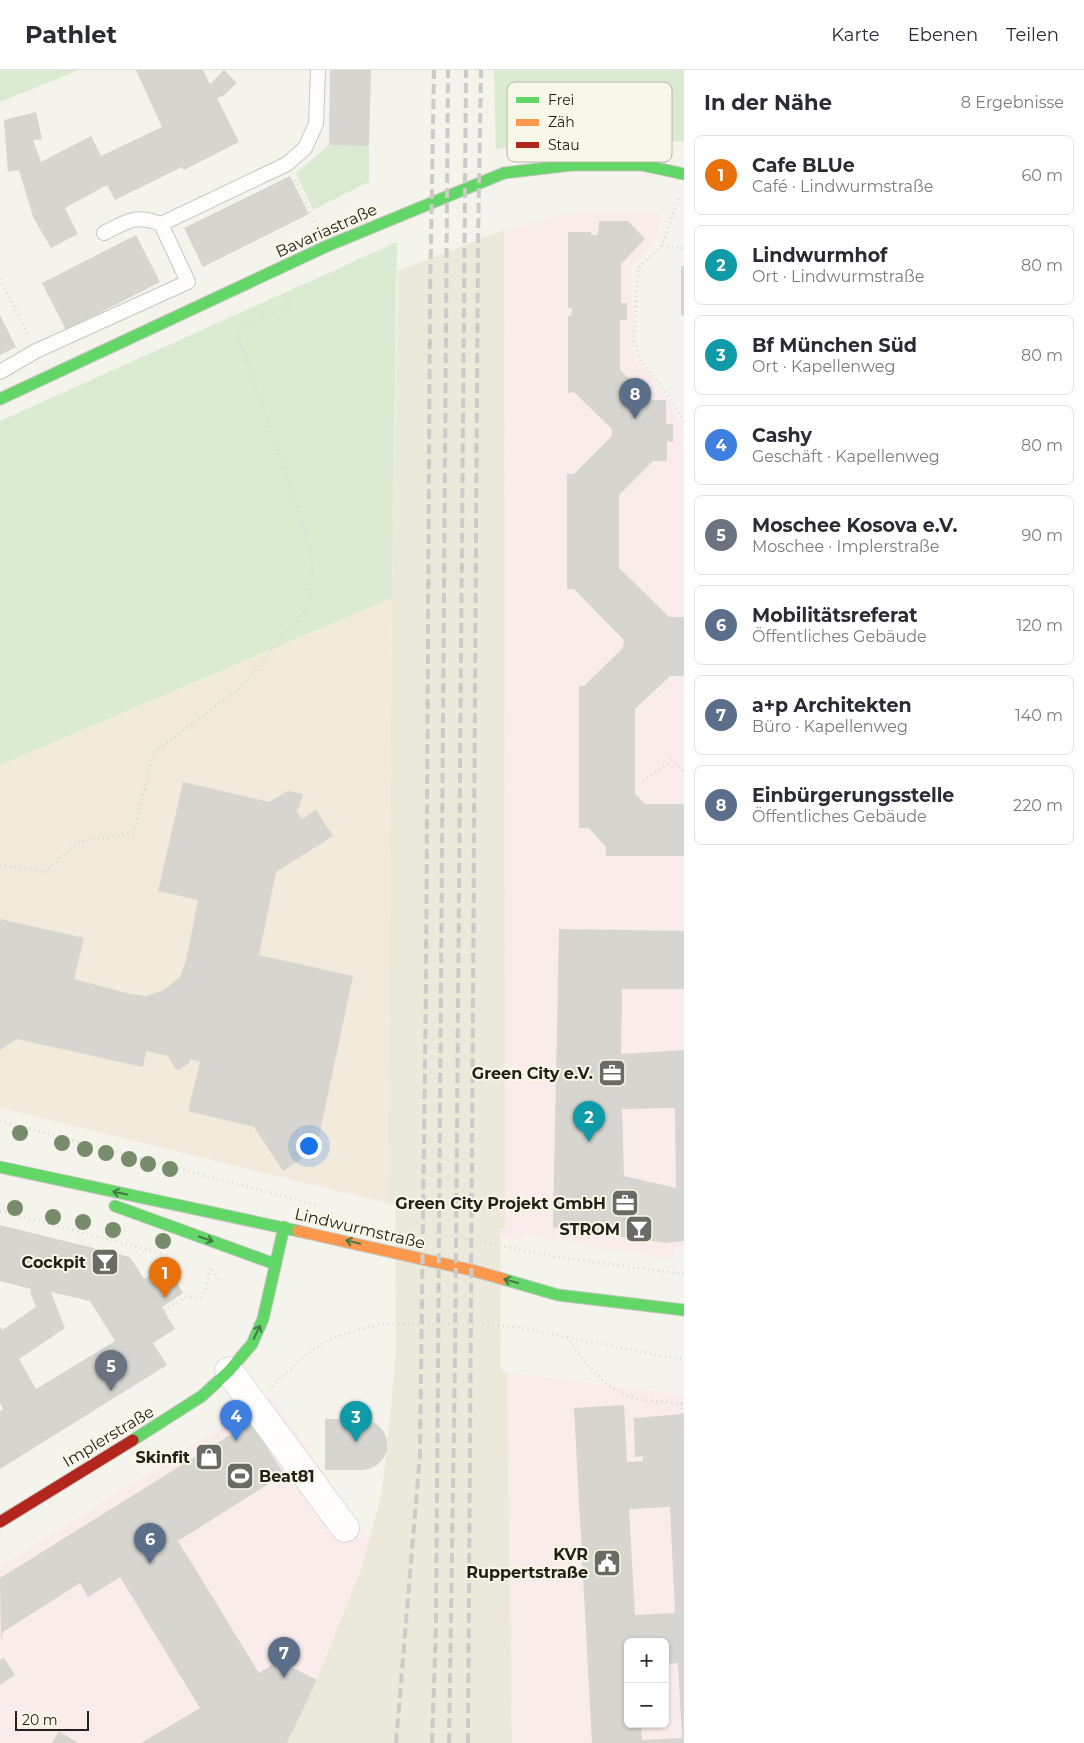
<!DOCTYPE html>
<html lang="de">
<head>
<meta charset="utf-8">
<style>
  :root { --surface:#fff; --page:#f7f7f7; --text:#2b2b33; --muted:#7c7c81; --line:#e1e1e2; --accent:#6b6a64 }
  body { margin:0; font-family:Montserrat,sans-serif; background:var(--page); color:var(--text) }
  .controls { position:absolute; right:15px; bottom:15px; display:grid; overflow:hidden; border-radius:8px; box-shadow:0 1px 4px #0004 }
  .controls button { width:45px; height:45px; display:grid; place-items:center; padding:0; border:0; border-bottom:1px solid var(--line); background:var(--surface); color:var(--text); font:25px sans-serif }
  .scale { position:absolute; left:15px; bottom:12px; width:74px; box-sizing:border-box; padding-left:5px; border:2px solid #21201b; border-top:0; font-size:14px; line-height:18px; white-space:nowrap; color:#21201b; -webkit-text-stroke:4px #f9f7e8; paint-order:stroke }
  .you { position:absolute; left:308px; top:1075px; width:18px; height:18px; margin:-12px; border:4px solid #fff; border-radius:50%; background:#1a73e8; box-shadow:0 0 0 8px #1a73e833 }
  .badge { display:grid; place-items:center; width:32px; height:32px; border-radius:50%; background:var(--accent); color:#fff; font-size:16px; font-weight:700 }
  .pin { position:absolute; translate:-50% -41px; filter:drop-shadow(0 1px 2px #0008) }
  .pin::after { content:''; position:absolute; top:26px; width:18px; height:15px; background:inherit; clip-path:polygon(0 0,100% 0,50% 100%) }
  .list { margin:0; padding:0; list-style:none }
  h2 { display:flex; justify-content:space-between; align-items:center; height:65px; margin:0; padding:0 20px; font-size:21px }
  h2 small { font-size:16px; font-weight:400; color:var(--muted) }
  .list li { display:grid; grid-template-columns:32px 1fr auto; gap:15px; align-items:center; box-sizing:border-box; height:80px; margin:0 10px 10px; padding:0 10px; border:1px solid var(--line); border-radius:8px }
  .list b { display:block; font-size:19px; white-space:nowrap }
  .list p { margin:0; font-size:16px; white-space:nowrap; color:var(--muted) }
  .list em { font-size:16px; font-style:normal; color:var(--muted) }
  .map { position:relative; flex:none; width:684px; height:1673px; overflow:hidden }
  header { display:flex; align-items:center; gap:30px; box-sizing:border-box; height:70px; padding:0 25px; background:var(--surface); border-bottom:1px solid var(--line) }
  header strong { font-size:24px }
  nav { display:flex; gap:28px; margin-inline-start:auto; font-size:18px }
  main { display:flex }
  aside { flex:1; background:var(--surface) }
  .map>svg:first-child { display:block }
</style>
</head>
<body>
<header>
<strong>Pathlet</strong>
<nav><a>Karte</a><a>Ebenen</a><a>Teilen</a></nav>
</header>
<main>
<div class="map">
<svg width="684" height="1673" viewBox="0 0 684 1673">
  <rect width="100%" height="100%" fill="#f5f4ec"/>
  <g fill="#f9eceb" fill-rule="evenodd">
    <polygon points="661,142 656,170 632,197 634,284 668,329 682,356 684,384 684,1177 675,1177 673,1190 625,1180 607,1181 569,1171 525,1165 517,1170 500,1168 500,1158 505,1158 504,160 567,143"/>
    <path d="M507,1302L684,1325V1673H512ZM628,1572H665V1654H628Z"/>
    <polygon points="271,1325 370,1471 362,1497 317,1610 287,1673 0,1673 0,1496"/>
  </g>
  <polygon fill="#ebe9da" points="504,160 505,1159 500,1158 501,1301 507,1302 512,1673 287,1673 317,1610 362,1497 382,1422 392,1327 396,1278 395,1135 387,1133 392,528 398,201"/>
  <polygon fill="#f2ebdc" points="392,528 387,1133 0,1038 0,695"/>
  <g fill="#dbebd2">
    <polygon points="0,0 79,0 0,32"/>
    <polygon points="494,0 684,0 684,72 572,69 496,79"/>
    <polygon points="329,75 369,76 369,112 313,140 296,103"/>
    <polygon points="397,172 392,528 0,695 0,351"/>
  </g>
  <g fill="#d6d5cf" fill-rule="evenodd">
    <polygon points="136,0 203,0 210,14 224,0 237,13 223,26 217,28 239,72 184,100 182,97 115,130 107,115 65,138 78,164 51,178 33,147 19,100 8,102 4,50 36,42 42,69 33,70 41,92 91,66 101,86 162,57"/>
    <polygon points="330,0 371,0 369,76 329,75"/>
    <polygon points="290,106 309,144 203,197 184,158"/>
    <polygon points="599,151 628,151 645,169 621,194 621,233 627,233 627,250 620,250 620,300 652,330 666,330 666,354 673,354 673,372 667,371 667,391 653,391 619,425 619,498 669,547 684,547 684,606 670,606 635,639 635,724 645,734 684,734 684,786 606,786 606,777 589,758 579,758 579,616 584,616 623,578 624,570 574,519 567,519 567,404 574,404 612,366 612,359 574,322 568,323 568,246 571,246 572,238 568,238 568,162 591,162 591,165 598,165"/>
    <polygon points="136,165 160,212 66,260 42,213"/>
    <polygon points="681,196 684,196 684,246 681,245"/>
    <polygon points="0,245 16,277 0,285"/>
    <polygon points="183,712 269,732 288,721 303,724 299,738 296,740 302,749 316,740 333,766 276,802 259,885 353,906 314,1090 304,1087 283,1101 254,1057 188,1041 200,992 190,989 189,993 179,1000 175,998 168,986 146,981 143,997 17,969 0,980 0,849 84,868 74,909 130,924 146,926 164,920 180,907 186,891 198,830 158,821"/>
    <path d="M559,859L684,861V919H622L621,984L684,980V1171L666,1173L553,1157ZM675,1038L676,1118L624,1106L622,1039Z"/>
    <path d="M0,1155L130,1187L144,1209L166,1195L183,1223L162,1237L175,1259L153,1273L167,1295L0,1399V1341L3,1339L0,1333V1257L2,1260L36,1237L30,1222L31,1219L0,1211ZM51,1222L90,1231L115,1271L36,1319L19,1289L65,1258Z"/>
    <path d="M624,1335L627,1392L643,1391V1386L635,1387L634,1348L684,1344V1673H592L574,1338ZM670,1437L675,1543L635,1545L629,1439ZM628,1572H665V1594L678,1593L682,1668L642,1670L641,1654H628Z"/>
    <polygon points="325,1349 365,1349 375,1353 383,1360 387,1369 387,1381 383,1389 376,1396 365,1400 325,1400"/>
    <polygon points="251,1352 284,1404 178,1471 259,1603 279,1591 317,1610 287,1673 141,1673 200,1638 120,1507 88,1527 80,1513 3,1562 1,1570 0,1508"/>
    <polygon points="4,1588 15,1605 0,1615 0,1590"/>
    <polygon points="59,1661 78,1673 52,1673"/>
  </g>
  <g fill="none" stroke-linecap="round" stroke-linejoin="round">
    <g stroke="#c7c6c0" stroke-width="16">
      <g id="lane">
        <path d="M104,163C128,151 135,144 161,154"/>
        <polyline points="0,302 36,281 188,212 161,154 287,94 305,78 316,54 318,0"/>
      </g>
    </g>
    <g stroke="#c7c6c0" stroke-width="29">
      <polyline id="street" points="229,1301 345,1458"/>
    </g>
    <g stroke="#c7c6c0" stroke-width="13">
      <g id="fast">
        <polyline points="0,329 327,176 504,103 572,95 642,95 684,104"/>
        <polyline points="0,1097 298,1161"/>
        <polyline points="115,1136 275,1194"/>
        <polyline points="503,1209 558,1225 684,1240"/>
        <polyline points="133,1370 202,1326 229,1301 252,1274 263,1249 284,1157"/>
      </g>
    </g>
    <g stroke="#c7c6c0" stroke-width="13">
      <polyline id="slow" points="298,1161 471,1200 503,1209"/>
    </g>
    <g stroke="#c7c6c0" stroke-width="13">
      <polyline id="jam" points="0,1452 133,1370"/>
    </g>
    <g stroke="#d9d9d6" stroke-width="3" stroke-dasharray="1 4" stroke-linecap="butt">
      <polyline points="295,110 316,154"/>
      <polyline points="679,129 662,175 638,199 634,270 641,291 669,326 684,352"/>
      <polyline points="662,175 684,179"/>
      <polyline points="0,209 28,265"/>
      <polyline points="643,711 672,690 684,701"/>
      <polyline points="0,795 44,802 78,772 134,762 153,683 238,620 308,538 313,491 289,410 238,266 238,262 242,256 290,235 285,224"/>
      <polyline points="0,1051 316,1135"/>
      <polyline points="0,1141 164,1184"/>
      <polyline points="436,1163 557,1187 684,1204"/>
      <polyline points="212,1200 221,1212"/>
      <polyline points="164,1240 186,1227 199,1228 205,1221 210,1198"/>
      <path d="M567,1267C586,1293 604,1321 638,1329C653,1332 669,1332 684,1334"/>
      <polyline points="272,1316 308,1283 332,1268 367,1257 384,1254 476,1254 515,1257 663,1286 684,1289"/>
      <polyline points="681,1333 683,1369"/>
    </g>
    <use href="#lane" stroke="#fefdfc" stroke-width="14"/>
    <use href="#street" stroke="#fefdfc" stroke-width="28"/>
    <use href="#fast" stroke="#63d668" stroke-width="11"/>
    <use href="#slow" stroke="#ff974d" stroke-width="11"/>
    <use href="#jam" stroke="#b3261e" stroke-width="11"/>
    <g stroke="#cccbc9" stroke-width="4" stroke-dasharray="10 5" stroke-linecap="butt">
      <polyline points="396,1673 420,1384 426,915 430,227 434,0"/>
      <polyline points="432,1673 436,1556 448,0"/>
      <polyline points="449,1673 455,1291 466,0"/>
      <polyline points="468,1673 478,174 481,0"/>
    </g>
  </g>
  <g fill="#768c6b">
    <circle cx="20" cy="1063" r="8"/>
    <circle cx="62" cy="1073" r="8"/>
    <circle cx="85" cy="1079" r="8"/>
    <circle cx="106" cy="1083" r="8"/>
    <circle cx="129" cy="1089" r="8"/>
    <circle cx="148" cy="1094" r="8"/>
    <circle cx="170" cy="1099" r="8"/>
    <circle cx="15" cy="1138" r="8"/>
    <circle cx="53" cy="1147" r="8"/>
    <circle cx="83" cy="1152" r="8"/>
    <circle cx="113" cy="1160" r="8"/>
    <circle cx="163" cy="1171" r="8"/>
  </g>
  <defs><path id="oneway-shaft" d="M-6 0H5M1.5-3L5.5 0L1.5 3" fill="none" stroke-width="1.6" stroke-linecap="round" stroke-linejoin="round" transform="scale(1.25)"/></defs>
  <g stroke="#427b42">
    <use href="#oneway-shaft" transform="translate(120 1123) rotate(-169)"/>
    <use href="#oneway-shaft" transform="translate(206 1169) rotate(19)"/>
    <use href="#oneway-shaft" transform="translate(353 1172) rotate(-167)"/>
    <use href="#oneway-shaft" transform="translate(511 1211) rotate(-165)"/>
    <use href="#oneway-shaft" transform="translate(257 1262) rotate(-65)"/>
  </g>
  <defs>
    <g id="office-square" transform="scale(1.4375)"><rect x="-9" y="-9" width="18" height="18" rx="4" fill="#6b6a64" stroke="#f9f7e8"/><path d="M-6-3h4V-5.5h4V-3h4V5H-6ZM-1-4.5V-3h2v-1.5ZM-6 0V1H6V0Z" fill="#fff"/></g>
    <g id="bar-square" transform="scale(1.4375)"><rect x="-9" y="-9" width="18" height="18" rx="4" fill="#6b6a64" stroke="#f9f7e8"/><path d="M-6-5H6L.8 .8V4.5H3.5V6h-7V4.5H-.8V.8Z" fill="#fff"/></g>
    <g id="shop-square" transform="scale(1.4375)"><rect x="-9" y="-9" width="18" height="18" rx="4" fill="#6b6a64" stroke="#f9f7e8"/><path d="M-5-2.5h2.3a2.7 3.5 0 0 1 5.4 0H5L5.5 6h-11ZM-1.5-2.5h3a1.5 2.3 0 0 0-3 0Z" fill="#fff"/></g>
    <g id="stadium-square" transform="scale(1.4375)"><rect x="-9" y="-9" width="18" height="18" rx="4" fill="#6b6a64" stroke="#f9f7e8"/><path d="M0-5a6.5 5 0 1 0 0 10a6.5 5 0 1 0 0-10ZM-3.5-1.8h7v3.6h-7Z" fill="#fff"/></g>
    <g id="civic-square" transform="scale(1.4375)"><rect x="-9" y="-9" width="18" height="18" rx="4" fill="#6b6a64" stroke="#f9f7e8"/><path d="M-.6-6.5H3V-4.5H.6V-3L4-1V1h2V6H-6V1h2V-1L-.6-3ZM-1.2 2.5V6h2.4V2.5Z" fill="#fff"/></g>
  </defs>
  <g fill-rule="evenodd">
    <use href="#office-square" x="612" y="1003"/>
    <use href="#office-square" x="625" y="1133"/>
    <use href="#bar-square" x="639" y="1159"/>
    <use href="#bar-square" x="105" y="1192"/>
    <use href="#shop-square" x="209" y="1387"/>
    <use href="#stadium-square" x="240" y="1406"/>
    <use href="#civic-square" x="607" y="1493"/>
  </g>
  <g text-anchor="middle" stroke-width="4" stroke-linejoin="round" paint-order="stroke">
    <g font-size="16" fill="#21201b" stroke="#f9f7e8">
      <text transform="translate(326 160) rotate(-24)" y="6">Bavariastraße</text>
      <text transform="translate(360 1158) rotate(13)" y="6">Lindwurmstraße</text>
      <text transform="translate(108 1366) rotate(-31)" y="6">Implerstraße</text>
    </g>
    <g font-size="16" font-weight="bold" fill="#21201b" stroke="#f9f7e8" text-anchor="end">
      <text x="593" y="1009">Green City e.V.</text>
      <text x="606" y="1139">Green City Projekt GmbH</text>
      <text x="620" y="1165">STROM</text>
      <text x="86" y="1198">Cockpit</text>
      <text x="190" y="1393">Skinfit</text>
      <text x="259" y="1412" text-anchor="start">Beat81</text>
      <text x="588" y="1490">KVR<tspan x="588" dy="18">Ruppertstraße</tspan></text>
    </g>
  </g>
  <rect x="507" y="12" width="165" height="80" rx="8" fill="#f9f7e8" stroke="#b8b6aa" stroke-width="1"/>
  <rect x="516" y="27" width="23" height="6" fill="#63d668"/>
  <rect x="516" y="49" width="23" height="7" fill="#ff974d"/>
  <rect x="516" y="72" width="23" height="6" fill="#b3261e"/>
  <g font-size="14" fill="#21201b">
    <text x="548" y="35">Frei</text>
    <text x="548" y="57">Zäh</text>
    <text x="548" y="80">Stau</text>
  </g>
</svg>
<div class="controls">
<button>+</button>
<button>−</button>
</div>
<div class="scale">20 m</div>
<div class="you"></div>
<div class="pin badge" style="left:165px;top:1228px;background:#e8710a">1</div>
<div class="pin badge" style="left:589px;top:1072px;background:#0f9aa8">2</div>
<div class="pin badge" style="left:356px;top:1372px;background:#0f9aa8">3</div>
<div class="pin badge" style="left:236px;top:1371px;background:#3f7fe0">4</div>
<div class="pin badge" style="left:111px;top:1321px;background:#6b7280">5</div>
<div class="pin badge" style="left:150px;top:1494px;background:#5c6f8a">6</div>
<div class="pin badge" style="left:284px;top:1608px;background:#5c6f8a">7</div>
<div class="pin badge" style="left:635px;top:349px;background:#5c6f8a">8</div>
</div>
<aside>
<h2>In der Nähe<small>8 Ergebnisse</small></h2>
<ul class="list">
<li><span class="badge" style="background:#e8710a">1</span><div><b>Cafe BLUe</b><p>Café · Lindwurmstraße</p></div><em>60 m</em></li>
<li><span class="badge" style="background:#0f9aa8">2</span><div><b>Lindwurmhof</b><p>Ort · Lindwurmstraße</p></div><em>80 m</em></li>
<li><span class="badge" style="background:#0f9aa8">3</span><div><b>Bf München Süd</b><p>Ort · Kapellenweg</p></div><em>80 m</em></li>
<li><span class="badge" style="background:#3f7fe0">4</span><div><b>Cashy</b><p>Geschäft · Kapellenweg</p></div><em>80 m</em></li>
<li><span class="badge" style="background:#6b7280">5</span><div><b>Moschee Kosova e.V.</b><p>Moschee · Implerstraße</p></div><em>90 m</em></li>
<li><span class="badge" style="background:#5c6f8a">6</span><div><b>Mobilitätsreferat</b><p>Öffentliches Gebäude</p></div><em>120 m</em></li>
<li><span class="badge" style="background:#5c6f8a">7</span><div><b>a+p Architekten</b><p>Büro · Kapellenweg</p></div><em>140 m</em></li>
<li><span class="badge" style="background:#5c6f8a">8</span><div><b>Einbürgerungsstelle</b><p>Öffentliches Gebäude</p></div><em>220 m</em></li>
</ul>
</aside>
</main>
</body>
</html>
